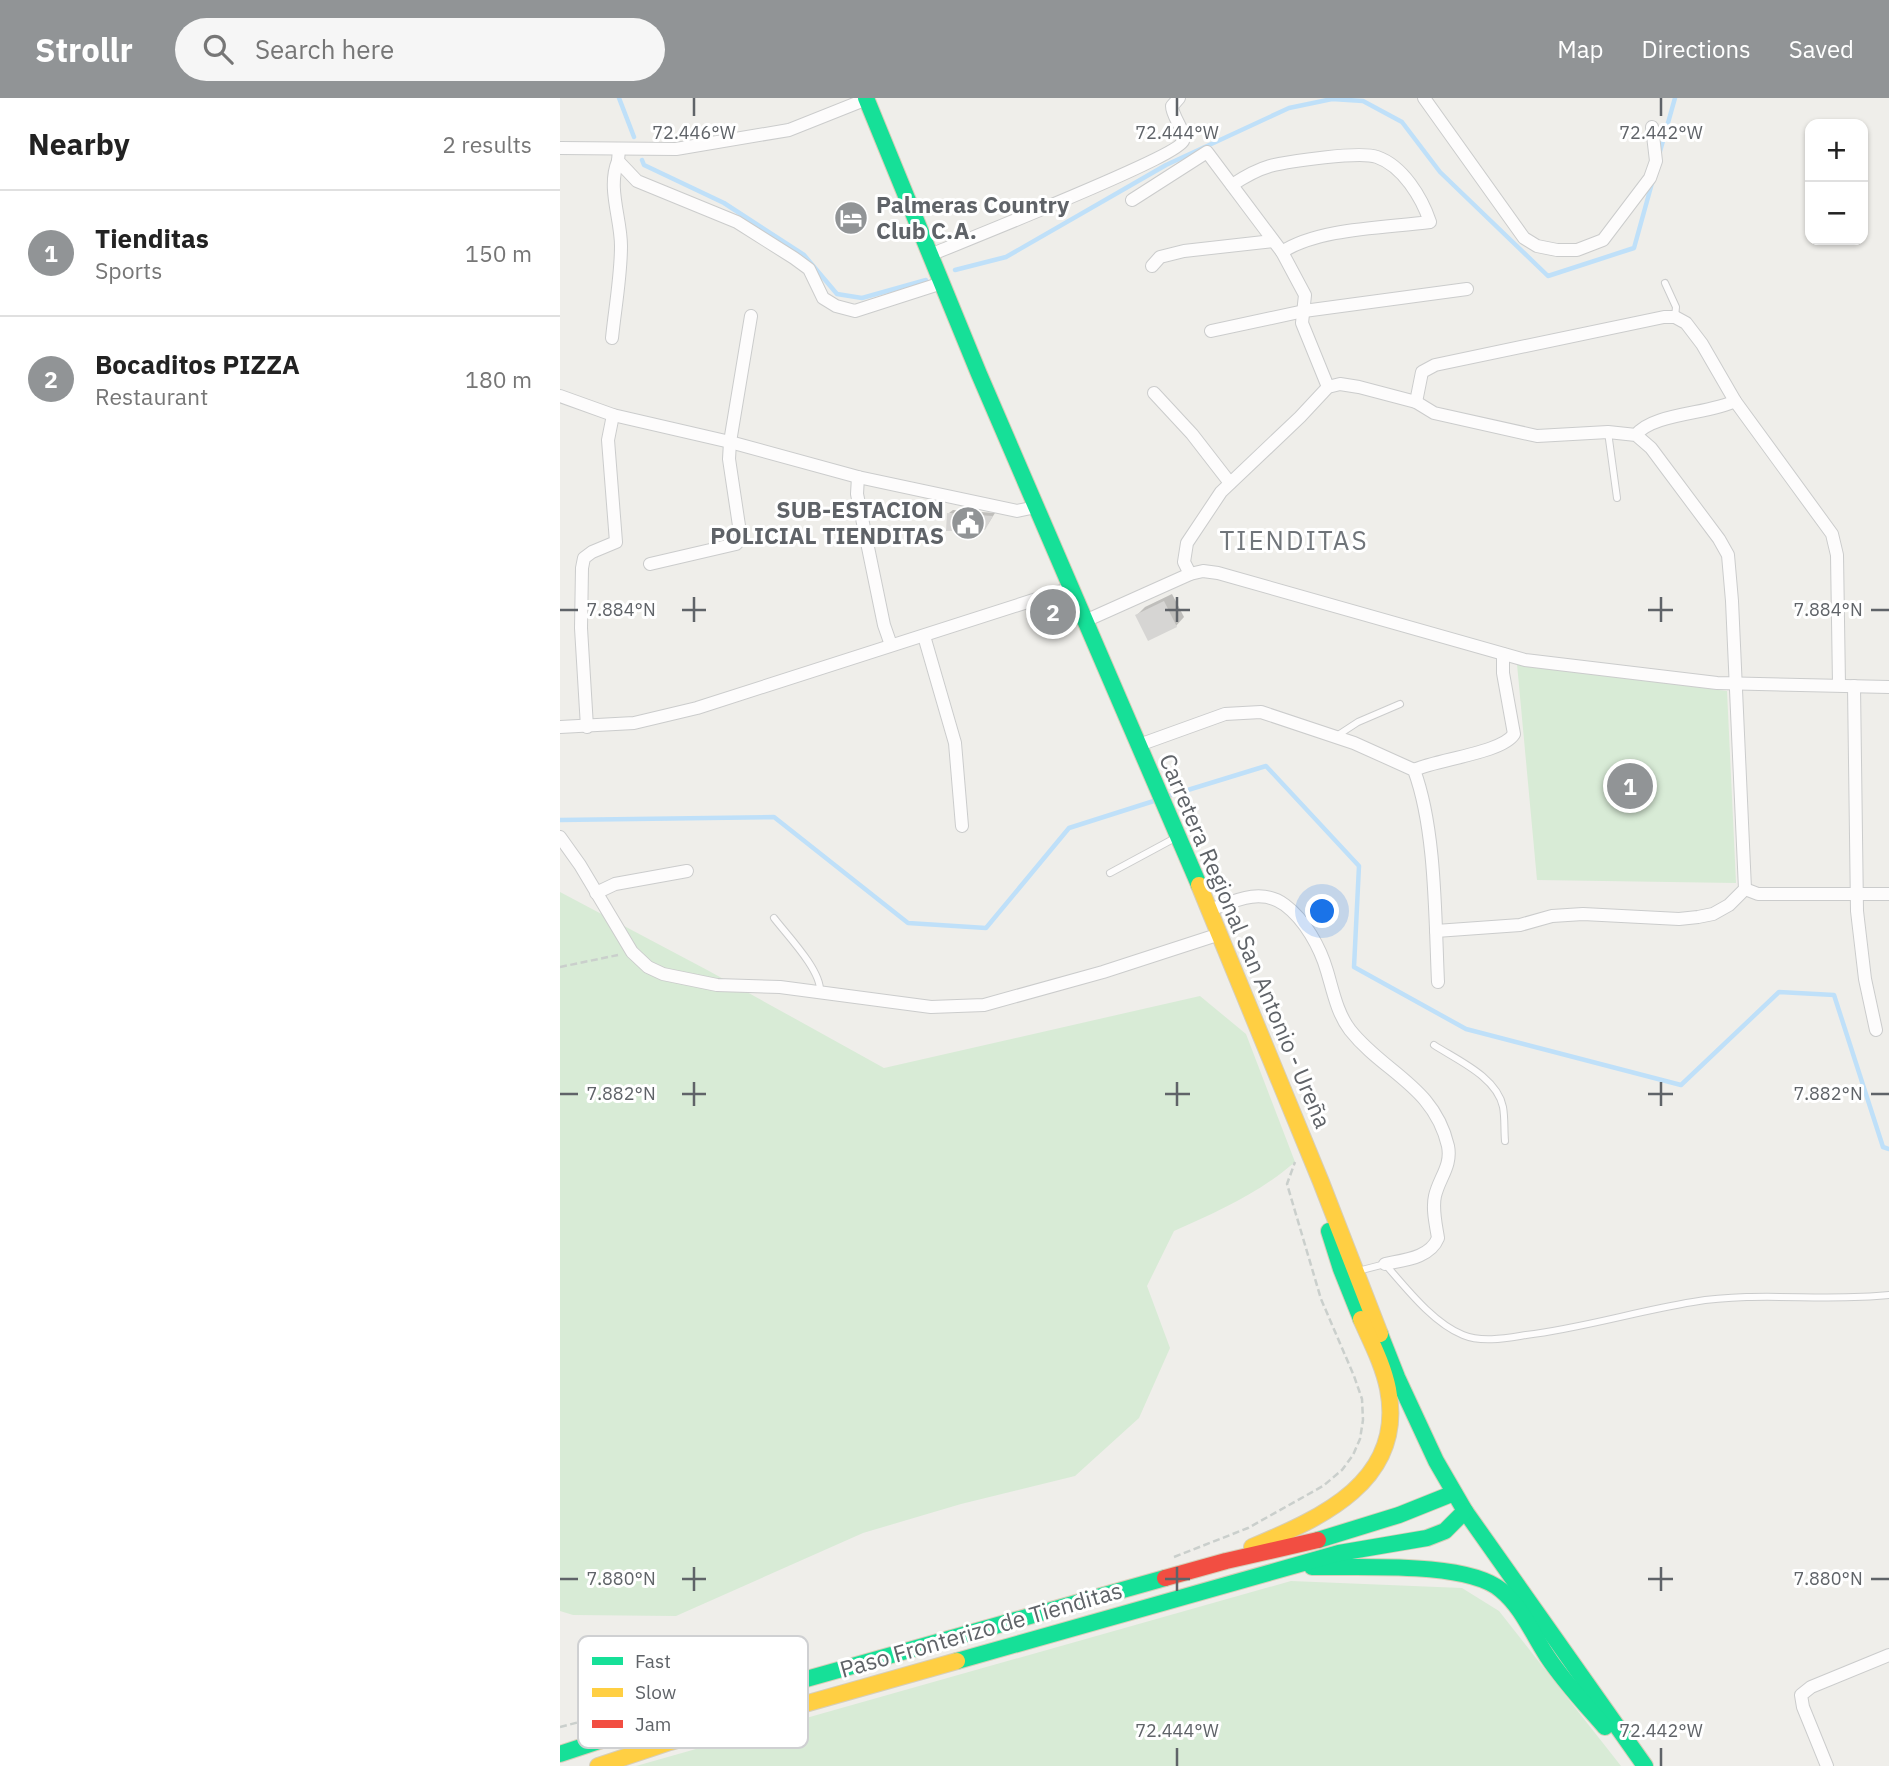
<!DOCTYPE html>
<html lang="en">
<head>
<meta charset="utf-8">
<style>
  :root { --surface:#fff; --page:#f6f6f6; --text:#222; --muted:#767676; --line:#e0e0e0; --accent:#919496 }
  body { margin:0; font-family:"IBM Plex Sans",sans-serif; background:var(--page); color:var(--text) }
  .controls { position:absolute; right:21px; top:21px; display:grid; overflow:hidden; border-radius:14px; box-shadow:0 2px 5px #0004 }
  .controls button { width:63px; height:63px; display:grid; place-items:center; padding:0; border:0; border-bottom:2px solid var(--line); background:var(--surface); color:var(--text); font:35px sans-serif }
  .you { position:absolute; left:763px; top:814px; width:24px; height:24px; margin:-18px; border:5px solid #fff; border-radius:50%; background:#1a73e8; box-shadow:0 0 0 10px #1a73e833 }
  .badge { display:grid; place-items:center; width:46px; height:46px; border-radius:50%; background:var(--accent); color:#fff; font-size:23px; font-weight:700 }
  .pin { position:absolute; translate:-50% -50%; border:4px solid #fff; box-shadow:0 2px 7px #0006 }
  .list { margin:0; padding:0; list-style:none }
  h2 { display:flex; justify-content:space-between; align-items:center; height:91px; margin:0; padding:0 28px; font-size:30px }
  h2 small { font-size:23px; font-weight:400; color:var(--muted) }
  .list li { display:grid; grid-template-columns:46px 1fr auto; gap:21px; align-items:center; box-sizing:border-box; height:126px; padding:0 28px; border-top:2px solid var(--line) }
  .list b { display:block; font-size:26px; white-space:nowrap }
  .list p { margin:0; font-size:23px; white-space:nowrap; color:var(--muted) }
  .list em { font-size:23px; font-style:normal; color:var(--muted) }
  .icon { flex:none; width:38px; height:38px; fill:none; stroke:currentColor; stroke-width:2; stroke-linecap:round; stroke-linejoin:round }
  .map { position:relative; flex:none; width:1329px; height:1668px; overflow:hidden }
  header { display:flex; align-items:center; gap:42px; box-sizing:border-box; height:98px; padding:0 35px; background:var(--accent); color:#fff }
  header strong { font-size:33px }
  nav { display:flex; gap:38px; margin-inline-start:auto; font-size:24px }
  .search { width:490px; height:63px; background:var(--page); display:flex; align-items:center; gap:18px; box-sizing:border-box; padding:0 24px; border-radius:38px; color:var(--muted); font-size:26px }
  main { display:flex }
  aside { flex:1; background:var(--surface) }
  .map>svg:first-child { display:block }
</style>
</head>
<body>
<header>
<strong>Strollr</strong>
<div class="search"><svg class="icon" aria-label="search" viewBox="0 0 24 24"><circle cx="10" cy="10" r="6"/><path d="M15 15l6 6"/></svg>Search here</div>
<nav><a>Map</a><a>Directions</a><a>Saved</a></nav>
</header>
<main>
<aside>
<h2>Nearby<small>2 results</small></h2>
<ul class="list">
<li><span class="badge">1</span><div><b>Tienditas</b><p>Sports</p></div><em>150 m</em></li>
<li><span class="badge">2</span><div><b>Bocaditos PIZZA</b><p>Restaurant</p></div><em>180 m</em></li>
</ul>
</aside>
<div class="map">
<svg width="1329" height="1668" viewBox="0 0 1329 1668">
  <rect width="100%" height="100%" fill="#efeeea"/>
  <g fill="#d8ebd6">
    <polygon points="957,566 1167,593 1176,785 977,782"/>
    <path d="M0,794L149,873L324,970L640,898L686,936L735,1064C699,1095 657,1114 614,1133L587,1188L610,1250L579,1320L515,1378L401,1406L303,1435L116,1518L13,1517L0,1513Z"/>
    <polygon points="731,1483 902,1490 939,1513 1061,1668 76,1668"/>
  </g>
  <g fill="#0003">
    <polygon points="393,412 435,415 428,426 389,415"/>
    <polygon points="612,496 624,519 616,528 577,517 585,509"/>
  </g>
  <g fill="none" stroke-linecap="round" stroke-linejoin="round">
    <g stroke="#bfe0f9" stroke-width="4.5">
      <polyline points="59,0 74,39"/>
      <polyline points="1099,57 1115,0"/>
      <polyline points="82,62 84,67 164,105 244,157 277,196 302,200 366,182"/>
      <polyline points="395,172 446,159 606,67 729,10 772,1 803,3 842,24 880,74 988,178 1074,150 1092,85"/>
      <polyline points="605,699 706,668 799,768 794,869 906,931 1121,987 1219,894 1274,897 1323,1049 1329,1051"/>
      <polyline points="0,722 214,719 348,825 426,830 509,730 597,702"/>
    </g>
  </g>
  <g fill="#d6d5d3">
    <polygon points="387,415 433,418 425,432 386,433"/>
    <polygon points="604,503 617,529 588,543 575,517"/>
  </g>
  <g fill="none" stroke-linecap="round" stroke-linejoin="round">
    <g stroke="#cbcccc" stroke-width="8">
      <g id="lane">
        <polyline points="1105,185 1116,209 1115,219"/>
        <polyline points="1048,334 1057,400"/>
        <polyline points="775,639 798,624 840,606"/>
        <polyline points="550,775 615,740"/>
        <path d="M214,820C227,837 261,872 260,893"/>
        <path d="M874,947C897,962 937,979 943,1009C945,1020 944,1032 945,1043"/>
        <path d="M798,1173L825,1166C846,1190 873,1225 903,1237C922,1245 947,1240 966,1237C1023,1230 1077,1213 1133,1204C1197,1193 1264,1204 1329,1197"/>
      </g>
    </g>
    <g stroke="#cbcccc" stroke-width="14">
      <g id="street">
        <polyline points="864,0 964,140 977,148 997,152 1017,152 1043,142 1090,80 1096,63 1092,29"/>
        <polyline points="0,50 116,51 229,32 307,1"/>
        <polyline points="59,51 58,63 77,83 177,124 234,160 249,171 263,200 276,208 295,213 382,185"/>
        <path d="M672,87C684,79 696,72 710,68C730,63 800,53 817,59C843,68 862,100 870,124C825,130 759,130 722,154"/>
        <polyline points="572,102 647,54 722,154 745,197 742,225 768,289"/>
        <path d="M370,157C401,144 617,59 623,43C626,33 612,19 612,8L619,0"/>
        <polyline points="592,168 600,159 624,153 713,143"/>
        <polyline points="651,233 744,213 907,191"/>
        <path d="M52,240C55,210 61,178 61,148C61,120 47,90 58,63"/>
        <polyline points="594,295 632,336 670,385"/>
        <polyline points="0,298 53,317 170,344 298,379 457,413 476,409"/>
        <polyline points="856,304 862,274 875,267 1104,219 1115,219 1126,225 1142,246 1175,303 1272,436 1277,457 1279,587"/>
        <path d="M1076,337C1092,315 1150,316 1175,303"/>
        <polyline points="298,379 297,396 324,527 331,547"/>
        <polyline points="90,466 176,446 181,441 169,361 170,344 191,218"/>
        <polyline points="630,476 624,464 627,445 661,394 740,319 768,289 780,286 799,289 856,304 874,315 977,338 1048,334 1076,337 1091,350 1159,441 1168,457 1172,503 1185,791 1169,807 1153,816 1138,819 1119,821 1023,816 992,818 960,827 876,833"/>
        <polyline points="525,523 630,476 643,473 658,475 965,562 1157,585 1329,589"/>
        <polyline points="364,538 395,645 402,728"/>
        <polyline points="1294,588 1297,813 1305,881 1316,932"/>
        <polyline points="0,629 74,625 137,610 511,490"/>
        <polyline points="27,629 21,530 22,470 24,460 32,454 56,444 48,342 53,317"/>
        <path d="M579,647L665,616L701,614L794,645L854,672C876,731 875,820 878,884"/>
        <path d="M854,672C878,661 942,655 954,636L943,575V556"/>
        <polyline points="0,739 20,767 72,854 88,869 103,876 157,887 220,889 371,909 424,907 543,874 660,836"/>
        <polyline points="1185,791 1198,796 1329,796"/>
        <polyline points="36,795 55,786 127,773"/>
        <path d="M650,812C674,803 701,789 725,807C745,822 760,849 767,873C773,893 777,915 790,932C824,975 874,988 888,1048C892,1068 879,1080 875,1098C872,1111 876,1127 878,1140C870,1160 844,1162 825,1166"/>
        <polyline points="1267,1668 1243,1609 1241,1597 1251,1589 1329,1557"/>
      </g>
    </g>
    <g stroke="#d7ceb8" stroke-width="18">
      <g id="fast">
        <polyline points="306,0 419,276 639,787"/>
        <polyline points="769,1133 781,1171 801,1221"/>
        <polyline points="820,1236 837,1279 876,1363 905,1413 1085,1668"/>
        <polyline points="758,1442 839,1417 894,1395"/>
        <path d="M752,1469C799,1470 906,1463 941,1492C962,1509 973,1537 987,1558C1004,1584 1025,1606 1045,1629"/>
        <polyline points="397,1563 779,1455 867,1440 885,1433 905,1413"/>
        <polyline points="0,1656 115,1618 605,1480"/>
      </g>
    </g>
    <g stroke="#d7ceb8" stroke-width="18">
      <g id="slow">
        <polyline points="639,787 761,1084 820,1236"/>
        <path d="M692,1449C761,1420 846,1383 828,1291C823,1266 811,1244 801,1221"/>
        <polyline points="38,1668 110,1644 397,1563"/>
      </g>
    </g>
    <g stroke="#d7ceb8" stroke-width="18">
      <polyline id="jam" points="605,1480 666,1463 758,1442"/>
    </g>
    <g stroke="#cacfcc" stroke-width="2.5" stroke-dasharray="7 3.5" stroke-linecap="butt">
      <polyline points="0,869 58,857"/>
      <polyline points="614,1459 688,1430 763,1388 782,1372 793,1357 800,1341 803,1322 802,1301 794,1278 761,1201 727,1086 735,1064"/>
      <polyline points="0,1629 105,1602"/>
    </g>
    <use href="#lane" stroke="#fdfcfc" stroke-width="6"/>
    <use href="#street" stroke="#fdfcfc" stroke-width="12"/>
    <use href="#fast" stroke="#16e098" stroke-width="16"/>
    <use href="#slow" stroke="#ffcf43" stroke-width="16"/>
    <use href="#jam" stroke="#f24e42" stroke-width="16"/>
  </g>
  <path fill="none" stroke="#5f6368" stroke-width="2.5" d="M134,0V18M617,0V18M1101,0V18M134,499V524M617,499V524M1101,499V524M0,512H18M122,512H146M605,512H630M1088,512H1113M1311,512H1329M134,984V1008M617,984V1008M1101,984V1008M0,996H18M122,996H146M605,996H630M1088,996H1113M1311,996H1329M134,1469V1493M617,1469V1493M1101,1469V1493M0,1481H18M122,1481H146M605,1481H630M1088,1481H1113M1311,1481H1329M617,1650V1668M1101,1650V1668"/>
  <defs>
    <g id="hotel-disc" transform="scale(1.75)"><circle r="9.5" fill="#919496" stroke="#fff"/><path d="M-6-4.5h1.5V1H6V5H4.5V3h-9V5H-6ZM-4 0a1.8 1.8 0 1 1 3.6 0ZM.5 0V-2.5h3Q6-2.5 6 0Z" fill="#fff"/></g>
    <g id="civic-disc" transform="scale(1.75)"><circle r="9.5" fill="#919496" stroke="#fff"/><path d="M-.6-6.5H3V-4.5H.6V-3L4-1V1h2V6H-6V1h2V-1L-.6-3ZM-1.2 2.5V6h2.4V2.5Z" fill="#fff"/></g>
  </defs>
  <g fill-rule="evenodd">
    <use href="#hotel-disc" x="291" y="120"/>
    <use href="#civic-disc" x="408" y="425"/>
  </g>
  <g text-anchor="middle" stroke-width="6" stroke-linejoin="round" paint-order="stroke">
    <g font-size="23" font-weight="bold" fill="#5f6368" stroke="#fff" text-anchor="start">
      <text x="316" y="115">Palmeras Country<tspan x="316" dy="26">Club C.A.</tspan></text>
      <text x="384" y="420" text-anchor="end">SUB-ESTACION<tspan x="384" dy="26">POLICIAL TIENDITAS</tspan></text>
    </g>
    <g font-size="23" fill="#5f6368" stroke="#fff">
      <text transform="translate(685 843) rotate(67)" y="8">Carretera Regional San Antonio - Ureña</text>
      <text transform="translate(421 1532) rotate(-16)" y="8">Paso Fronterizo de Tienditas</text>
    </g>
    <g font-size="26" letter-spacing="2" fill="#70757a" stroke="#fff">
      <text x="734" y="452">TIENDITAS</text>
    </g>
  </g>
  <rect x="18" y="1538" width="230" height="112" rx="10" fill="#fff" stroke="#cfd0d2" stroke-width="2"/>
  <rect x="32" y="1559" width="31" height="8" fill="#16e098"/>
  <rect x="32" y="1590" width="31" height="9" fill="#ffcf43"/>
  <rect x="32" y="1622" width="31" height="8" fill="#f24e42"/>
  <g font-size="19" fill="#5f6368">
    <text x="75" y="1570">Fast</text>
    <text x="75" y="1601">Slow</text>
    <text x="75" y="1633">Jam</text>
  </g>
  <g font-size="18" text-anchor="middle" fill="#5f6368" stroke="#fff" stroke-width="6" stroke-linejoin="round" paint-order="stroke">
    <text x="134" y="41">72.446°W</text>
    <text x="617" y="41">72.444°W</text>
    <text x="1101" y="41">72.442°W</text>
    <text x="61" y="518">7.884°N</text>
    <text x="1268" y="518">7.884°N</text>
    <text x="61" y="1002">7.882°N</text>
    <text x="1268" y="1002">7.882°N</text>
    <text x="61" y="1487">7.880°N</text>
    <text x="1268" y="1487">7.880°N</text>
    <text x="617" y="1639">72.444°W</text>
    <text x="1101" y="1639">72.442°W</text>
  </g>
</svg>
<div class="controls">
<button>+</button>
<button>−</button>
</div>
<div class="you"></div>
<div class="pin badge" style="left:1070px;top:688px">1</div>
<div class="pin badge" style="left:493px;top:514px">2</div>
</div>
</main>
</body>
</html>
